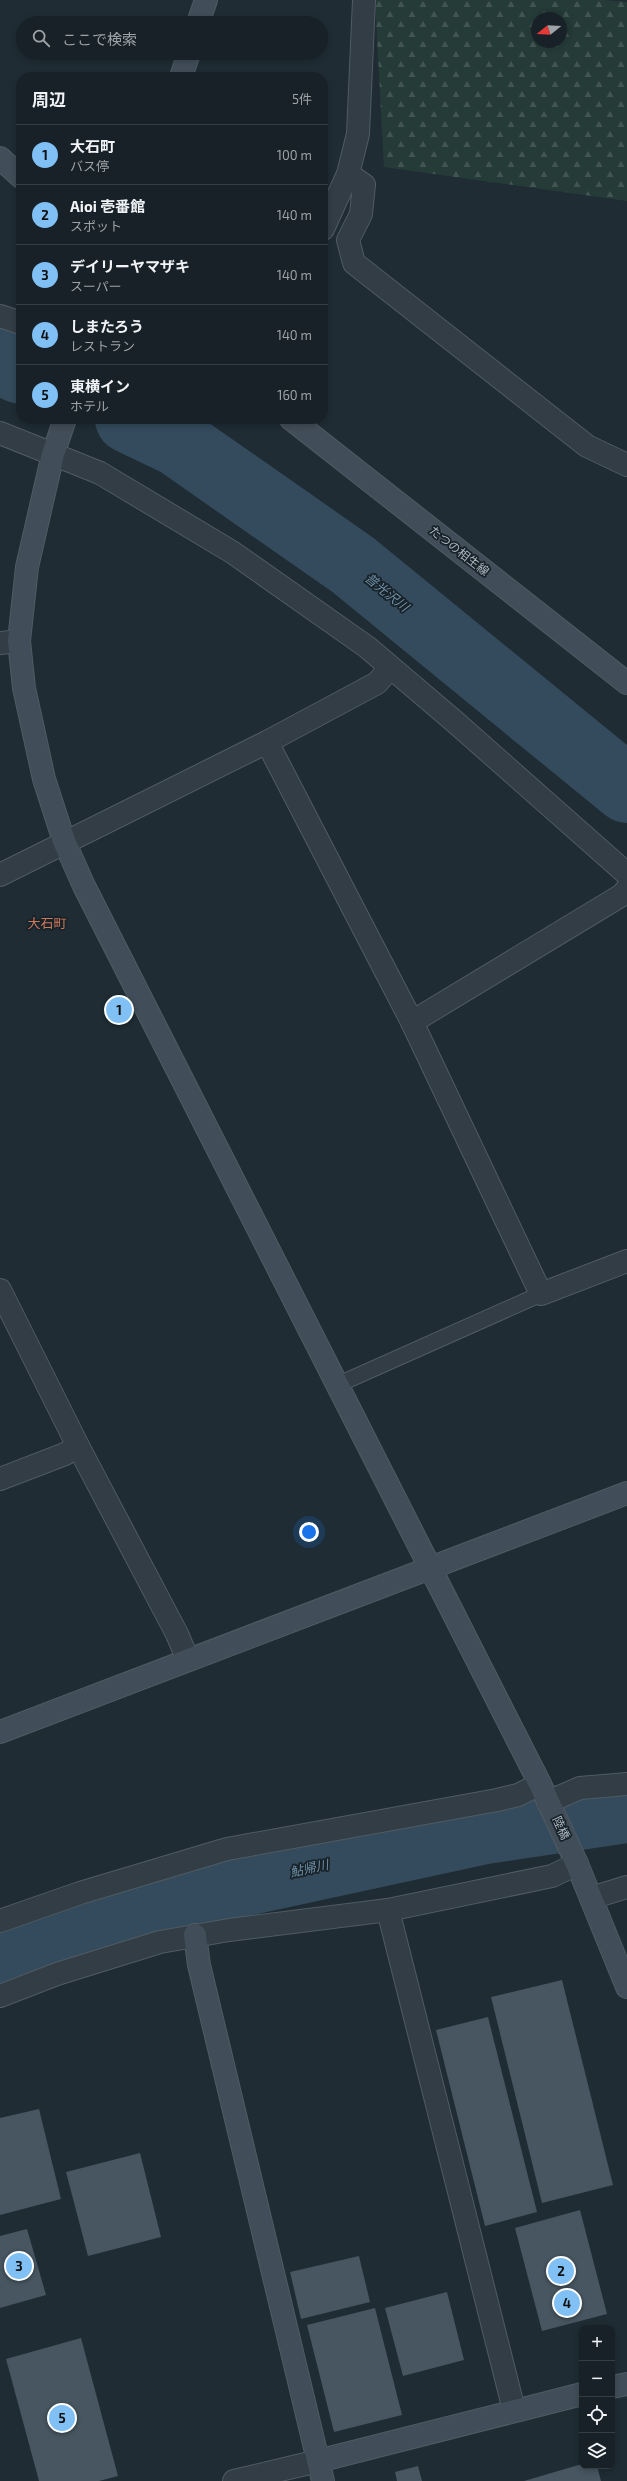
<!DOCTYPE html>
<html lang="ja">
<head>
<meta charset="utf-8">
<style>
  :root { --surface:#172127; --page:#20292f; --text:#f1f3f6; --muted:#9ea3a7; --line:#363e44; --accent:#80c0f4 }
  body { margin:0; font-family:"Exo 2","Noto Sans JP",sans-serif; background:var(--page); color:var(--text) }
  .controls { position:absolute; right:12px; bottom:12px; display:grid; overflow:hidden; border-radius:8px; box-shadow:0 2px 6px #0003 }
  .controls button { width:36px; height:36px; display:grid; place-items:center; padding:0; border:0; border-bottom:1px solid var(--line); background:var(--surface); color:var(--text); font:20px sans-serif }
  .compass { position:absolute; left:531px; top:12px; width:36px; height:36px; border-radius:50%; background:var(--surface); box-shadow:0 2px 6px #0003; rotate:252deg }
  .you { position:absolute; left:309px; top:1532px; width:14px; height:14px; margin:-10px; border:3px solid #fff; border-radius:50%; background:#1a73e8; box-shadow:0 0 0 6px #1a73e833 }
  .badge { display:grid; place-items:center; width:26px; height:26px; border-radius:50%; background:var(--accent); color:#111; font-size:13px; font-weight:700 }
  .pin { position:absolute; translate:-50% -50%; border:2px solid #fff; box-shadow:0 1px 4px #0006 }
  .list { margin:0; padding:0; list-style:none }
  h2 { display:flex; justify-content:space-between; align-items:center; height:52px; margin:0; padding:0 16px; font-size:17px }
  h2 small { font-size:13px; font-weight:400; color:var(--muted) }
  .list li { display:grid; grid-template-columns:26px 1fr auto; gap:12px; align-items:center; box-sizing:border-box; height:60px; padding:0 16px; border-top:1px solid var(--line) }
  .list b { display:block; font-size:15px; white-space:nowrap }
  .list p { margin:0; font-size:13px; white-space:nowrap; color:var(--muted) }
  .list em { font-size:13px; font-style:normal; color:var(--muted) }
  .icon { flex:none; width:22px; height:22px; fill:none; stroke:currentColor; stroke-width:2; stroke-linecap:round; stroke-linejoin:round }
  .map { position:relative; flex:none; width:627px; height:2481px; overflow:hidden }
  .search { position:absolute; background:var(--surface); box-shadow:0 2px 6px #0003; left:16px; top:16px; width:312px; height:44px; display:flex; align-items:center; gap:10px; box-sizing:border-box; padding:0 14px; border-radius:22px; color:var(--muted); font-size:15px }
  .panel { position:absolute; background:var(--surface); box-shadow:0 2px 6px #0003; left:16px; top:72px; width:312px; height:352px; border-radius:16px }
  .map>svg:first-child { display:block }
</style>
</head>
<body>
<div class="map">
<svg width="627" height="2481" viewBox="0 0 627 2481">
  <defs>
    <pattern id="forest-firs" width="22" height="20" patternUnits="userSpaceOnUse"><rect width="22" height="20" fill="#253b37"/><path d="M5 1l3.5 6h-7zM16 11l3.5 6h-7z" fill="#425552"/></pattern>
  </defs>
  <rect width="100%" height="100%" fill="#1f2c34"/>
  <path fill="url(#forest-firs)" fill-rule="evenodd" d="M375,0H604L627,2V201L384,167ZM537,18H561V42H537Z"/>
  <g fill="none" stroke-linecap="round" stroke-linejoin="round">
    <g stroke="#334b5c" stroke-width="68">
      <polyline points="0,361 21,370"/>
      <polyline points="129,419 177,442 353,565 627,789"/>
      <polyline points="0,1959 166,1899 485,1830 627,1809"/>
    </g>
  </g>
  <g fill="#475660">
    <polygon points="562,1980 613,2185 542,2203 491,1997"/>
    <polygon points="488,2017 537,2212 485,2226 436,2030"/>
    <polygon points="39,2109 61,2199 0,2215 0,2118"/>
    <polygon points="140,2153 161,2237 88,2256 66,2172"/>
    <polygon points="580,2210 607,2314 542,2331 515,2228"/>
    <polygon points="27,2229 46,2295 0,2308 0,2236"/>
    <polygon points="359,2256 370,2302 301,2319 290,2272"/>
    <polygon points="447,2292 464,2360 403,2376 385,2308"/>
    <polygon points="375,2308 402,2415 334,2432 307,2325"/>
    <polygon points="81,2338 118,2476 99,2481 39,2481 6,2359"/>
    <polygon points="582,2464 582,2466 597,2466 601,2481 524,2481"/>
    <polygon points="418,2466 422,2481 397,2481 395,2472"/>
  </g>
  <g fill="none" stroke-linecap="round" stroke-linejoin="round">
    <g stroke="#505b63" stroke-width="17">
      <polyline id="lane" points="337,1385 541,1294"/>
    </g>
    <g stroke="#505b63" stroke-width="24">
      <g id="street">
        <polyline points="348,174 364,185 361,214 348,240 354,263 587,446 627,465"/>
        <polyline points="323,229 348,174 358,134 364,0"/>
        <polyline points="0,316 21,323"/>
        <polyline points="0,433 100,473 232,552 367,647 454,721 627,874"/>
        <polyline points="0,643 19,641"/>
        <polyline points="267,742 412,1022 541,1294 627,1261"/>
        <polyline points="0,875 267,742 377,683 390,668"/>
        <polyline points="412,1022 622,895 627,889"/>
        <polyline points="0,1290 78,1446 177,1634 188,1660"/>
        <polyline points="0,1479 65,1454 78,1446"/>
        <polyline points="548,1802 580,1788 627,1784"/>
        <polyline points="591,1898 627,1887"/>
        <polyline points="388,1910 514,2410"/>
        <polyline points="0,1921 80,1893 227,1849 497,1800 518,1795 540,1784"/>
        <polyline points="0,1996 57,1974 160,1942 229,1930 388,1910 552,1876 577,1864"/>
        <polyline points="234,2481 318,2461"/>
      </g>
    </g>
    <g stroke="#505b63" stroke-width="24">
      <g id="secondary">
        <polyline points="198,23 206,0"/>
        <polyline points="181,77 189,53"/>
        <polyline points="0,158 21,177"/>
        <polyline points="65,419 53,454 27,567 19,641 24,688 44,779 64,841 84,886 540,1784 577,1864 627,1987"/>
        <polyline points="291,419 627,683"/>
        <polyline points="0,1732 627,1493"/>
        <polyline points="195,1935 199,1965 323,2481"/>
        <polyline points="612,2387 627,2384"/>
        <polyline points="318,2461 582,2394"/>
      </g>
    </g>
    <use href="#lane" stroke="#323d45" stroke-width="15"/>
    <use href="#street" stroke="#323d45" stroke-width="22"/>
    <use href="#secondary" stroke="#414d58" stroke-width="22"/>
  </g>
  <g text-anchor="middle" stroke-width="3.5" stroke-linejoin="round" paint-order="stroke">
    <g font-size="12" fill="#acb8c2" stroke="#182229">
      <text transform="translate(459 551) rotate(38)" y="4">たつの相生線</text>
      <text transform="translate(561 1828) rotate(65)" y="4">陸橋</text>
    </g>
    <g font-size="13" font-style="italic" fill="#6e8fa6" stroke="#182229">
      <text transform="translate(387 592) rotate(39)" y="5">普光沢川</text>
      <text transform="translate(309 1868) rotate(-12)" y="5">鮎帰川</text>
    </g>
    <g font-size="13" fill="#cf795b" stroke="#182229">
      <text x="47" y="928">大石町</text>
    </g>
  </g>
</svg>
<div class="controls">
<button>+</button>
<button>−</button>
<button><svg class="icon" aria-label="locate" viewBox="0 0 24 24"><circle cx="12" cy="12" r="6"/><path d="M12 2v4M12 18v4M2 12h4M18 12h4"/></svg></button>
<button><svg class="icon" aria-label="layers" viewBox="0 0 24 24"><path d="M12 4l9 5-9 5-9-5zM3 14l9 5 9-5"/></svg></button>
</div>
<svg class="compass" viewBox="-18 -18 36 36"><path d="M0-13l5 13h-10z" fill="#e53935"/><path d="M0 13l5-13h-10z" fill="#9ea3a7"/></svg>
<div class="you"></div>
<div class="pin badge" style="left:119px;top:1010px">1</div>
<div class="pin badge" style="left:561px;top:2271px">2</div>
<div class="pin badge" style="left:19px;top:2266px">3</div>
<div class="pin badge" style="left:567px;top:2303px">4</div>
<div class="pin badge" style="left:62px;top:2418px">5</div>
<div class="search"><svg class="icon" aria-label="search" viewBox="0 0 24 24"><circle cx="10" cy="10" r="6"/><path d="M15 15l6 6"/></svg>ここで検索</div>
<section class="panel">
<h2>周辺<small>5件</small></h2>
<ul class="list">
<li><span class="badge">1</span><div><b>大石町</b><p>バス停</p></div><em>100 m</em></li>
<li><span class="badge">2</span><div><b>Aioi 壱番館</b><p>スポット</p></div><em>140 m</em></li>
<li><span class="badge">3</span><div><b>デイリーヤマザキ</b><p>スーパー</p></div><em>140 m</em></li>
<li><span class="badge">4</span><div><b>しまたろう</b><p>レストラン</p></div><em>140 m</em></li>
<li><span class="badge">5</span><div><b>東横イン</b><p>ホテル</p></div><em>160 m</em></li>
</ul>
</section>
</div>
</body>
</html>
